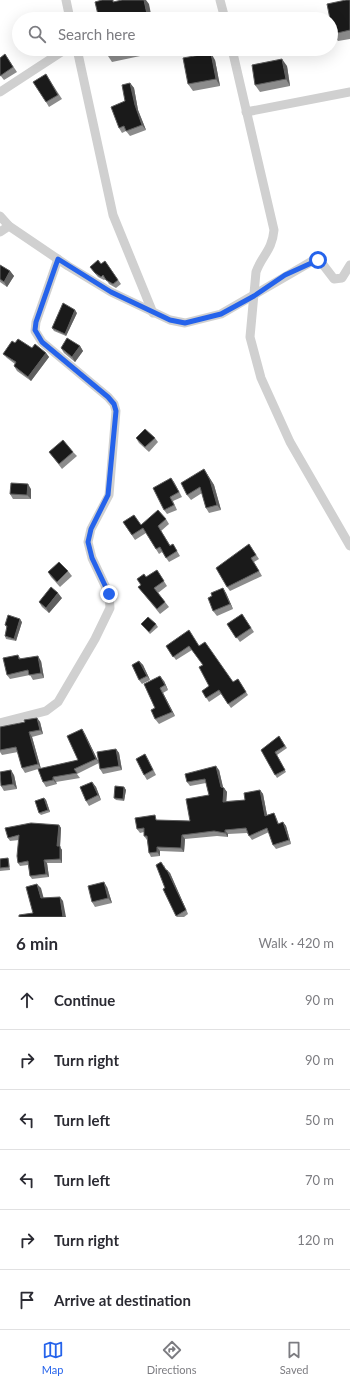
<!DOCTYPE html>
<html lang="en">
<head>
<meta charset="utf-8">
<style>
  :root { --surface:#fff; --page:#f2f2f3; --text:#2b2b33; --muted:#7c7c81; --line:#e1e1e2; --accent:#2563eb }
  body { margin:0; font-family:Lato,sans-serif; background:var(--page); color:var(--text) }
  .stop { position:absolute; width:12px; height:12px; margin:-9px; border:3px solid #2563eb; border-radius:50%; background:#fff }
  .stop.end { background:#2563eb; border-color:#fff; box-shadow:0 1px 4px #0008 }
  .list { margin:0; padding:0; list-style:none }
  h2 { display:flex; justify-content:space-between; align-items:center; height:52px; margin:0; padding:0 16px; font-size:17px }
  h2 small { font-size:13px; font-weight:400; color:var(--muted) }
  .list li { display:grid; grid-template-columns:26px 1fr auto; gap:12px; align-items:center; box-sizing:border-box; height:60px; padding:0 16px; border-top:1px solid var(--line) }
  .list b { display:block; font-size:15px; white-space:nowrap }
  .list em { font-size:13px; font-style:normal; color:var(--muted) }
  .icon { flex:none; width:22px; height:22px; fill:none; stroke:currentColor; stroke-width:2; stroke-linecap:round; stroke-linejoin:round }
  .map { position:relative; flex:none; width:350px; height:917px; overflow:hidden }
  .search { position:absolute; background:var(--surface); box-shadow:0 4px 16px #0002; left:12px; right:12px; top:12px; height:44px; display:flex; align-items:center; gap:10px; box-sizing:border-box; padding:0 14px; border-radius:22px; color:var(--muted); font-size:15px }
  .sheet { height:412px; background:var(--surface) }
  nav { display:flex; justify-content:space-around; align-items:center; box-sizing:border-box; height:56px; border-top:1px solid var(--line); background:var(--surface); font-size:11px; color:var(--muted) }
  nav a { display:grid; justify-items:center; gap:2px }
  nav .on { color:var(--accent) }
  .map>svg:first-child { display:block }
</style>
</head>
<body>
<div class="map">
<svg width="350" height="917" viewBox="0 0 350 917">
  <rect width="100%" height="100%" fill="#fff"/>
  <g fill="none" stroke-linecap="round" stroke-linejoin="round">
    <g stroke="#d0d0d0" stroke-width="9">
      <polyline points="66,0 70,19"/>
      <polyline points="220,0 225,19"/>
      <polyline points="77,49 113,215 153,313"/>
      <path d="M232,49L274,230C272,251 262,255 256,272L250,337L261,378L290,442L350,546"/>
      <polyline points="0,92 66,49"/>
      <polyline points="246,112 350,92"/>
      <polyline points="0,216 9,226 68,266 111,292 170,320 185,323 221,314 314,260 321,262 334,279 342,278 350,265"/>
      <polyline points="0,232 9,226"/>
      <polyline points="0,723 46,711 58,702 95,639 110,608 109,594 92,558 88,542 91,529 109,495 116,411 114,404 108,397 42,342 35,331 36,322 58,259"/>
    </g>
  </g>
  <g fill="#8c8c8c">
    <polygon points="350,0 350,39 338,41 333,34"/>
    <polygon points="105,49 158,49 159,52 112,62 106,53"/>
    <polygon points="5,54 17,72 4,80 0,75"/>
    <polygon points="215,60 220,86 193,91 188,84"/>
    <polygon points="287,66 290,86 260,92 255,85"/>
    <polygon points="49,79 62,99 49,107 46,102"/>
    <polygon points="130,83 134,88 138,110 146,130 130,136 126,131 122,133 119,128"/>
    <polygon points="105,261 121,284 116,288 109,284 106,279 104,280 98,277 90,267 101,264"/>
    <polygon points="0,265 10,271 14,276 7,287 0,282"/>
    <polygon points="77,313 66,336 54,331 52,328"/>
    <polygon points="15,343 46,353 49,357 31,381 17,371 14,366 15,364 7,358 3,354"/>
    <polygon points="80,346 83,351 75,362 64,353 61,348"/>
    <polygon points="136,438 155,438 158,442 149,452 139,443"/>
    <polygon points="49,452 73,452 77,456 62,469"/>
    <polygon points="204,469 214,485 221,510 209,513 206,508 202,493 191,500 187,495"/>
    <polygon points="171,478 182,497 173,501 177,510 167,514 164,510"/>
    <polygon points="31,489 31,499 13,499 10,494"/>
    <polygon points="166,519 169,524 161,531 170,545 173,544 180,556 169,562 162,552 159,554 146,533 135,540 123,522 142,525"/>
    <polygon points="249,544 259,559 254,562 262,576 230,591 227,587"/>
    <polygon points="157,570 167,586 158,593 169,607 160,614 138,587 141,585 146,577"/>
    <polygon points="68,571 72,576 60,587 51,577 48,572"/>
    <polygon points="223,588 226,593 233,609 217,616 213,611 212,596"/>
    <polygon points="62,598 49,613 42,607 39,602"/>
    <polygon points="242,614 254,632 240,642 227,624"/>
    <polygon points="22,622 16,641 6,639 5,636 7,628 5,625"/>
    <polygon points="141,624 156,624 158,627 150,634"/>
    <polygon points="166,646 199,646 233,682 238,679 248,695 231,708 221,694 209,702 202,691 209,686 203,665 192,650 176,660"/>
    <polygon points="18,655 21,659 41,661 44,678 33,680 30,675 10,679 7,675"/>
    <polygon points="139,661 143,665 150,680 142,684 139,680"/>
    <polygon points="164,681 168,690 163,693 175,716 159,724 155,719 155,708 144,684"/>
    <polygon points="37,718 40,722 43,734 32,737 41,769 78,760 82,729 85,734 99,763 116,749 119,753 122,770 103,774 100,769 99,763 77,774 80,778 56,782 57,784 46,787 43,782 38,769 25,773 22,768 18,752 2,755 0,752 0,750 25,722"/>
    <polygon points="279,736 287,748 277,755 286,772 277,778 261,750"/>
    <polygon points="145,754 148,759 156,775 147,780 144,775"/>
    <polygon points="219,770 223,788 224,788 227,792 226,801 245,800 260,790 263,794 267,815 274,813 276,817 279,824 283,822 286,826 291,844 276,849 273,845 269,832 252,840 247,833 228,834 228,837 217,836 185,839 184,852 160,851 160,856 151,857 149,853 147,840 144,836 144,832 140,833 137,829 158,820 190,821 209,795 206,783 190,786 187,782"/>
    <polygon points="14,775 17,789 4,791 1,786"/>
    <polygon points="92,782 96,787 101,800 89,806 86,801"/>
    <polygon points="124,787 126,790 124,801 116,800 114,798"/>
    <polygon points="44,798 46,800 50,812 41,815 39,813"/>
    <polygon points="59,825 61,828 60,847 62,850 62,863 47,863 49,877 32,879 30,876 28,865 20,866 18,863 19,840 10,841 8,838"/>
    <polygon points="8,858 9,861 10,870 0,871 0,859"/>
    <polygon points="164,865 166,870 170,873 188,914 184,917 177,917 176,916 165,888"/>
    <polygon points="107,887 112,903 95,907 92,902"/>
  </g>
  <g fill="#5f5f5f">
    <polygon points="144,0 146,0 149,4 152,19 148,19"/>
    <polygon points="211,53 215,60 220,86 216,79"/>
    <polygon points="282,59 287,66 290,86 286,79"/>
    <polygon points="130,83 134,88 138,110 146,130 142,125 135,105"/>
    <polygon points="10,271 14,276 7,287 4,282"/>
    <polygon points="75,310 77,313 66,336 65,334"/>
    <polygon points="80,346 83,351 75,362 72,357"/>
    <polygon points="46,353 49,357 31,381 28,377"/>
    <polygon points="204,469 214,485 221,510 217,505"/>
    <polygon points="171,478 174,482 182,497 179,492"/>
    <polygon points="28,484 31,489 31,499 27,495"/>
    <polygon points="223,588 226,593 233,609 230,604"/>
    <polygon points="58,593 62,598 49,613 46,608"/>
    <polygon points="20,619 22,622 16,641 14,639"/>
    <polygon points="38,656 41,661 44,678 41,673"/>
    <polygon points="139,661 143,665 150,680 147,676"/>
    <polygon points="160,676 164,681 168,690 165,685"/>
    <polygon points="160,688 163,693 175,716 172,712"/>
    <polygon points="37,718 40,722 43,734 40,730"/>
    <polygon points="82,729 85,734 99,763 96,759"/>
    <polygon points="29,732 32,737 41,769 38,764"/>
    <polygon points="116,749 119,753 122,770 119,766"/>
    <polygon points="216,766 219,770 224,791 221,787"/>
    <polygon points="11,770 14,775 17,789 13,784"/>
    <polygon points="53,777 56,782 57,784 53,780"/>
    <polygon points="92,782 96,787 101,800 98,795"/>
    <polygon points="124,787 126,790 124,801 123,799"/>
    <polygon points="224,788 227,792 226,806 223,802"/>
    <polygon points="260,790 263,794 268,820 265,816"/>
    <polygon points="44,798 46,800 50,812 48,810"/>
    <polygon points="283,822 286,826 291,844 289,840"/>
    <polygon points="59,825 61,828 60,847 62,850 62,863 60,859 57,846"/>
    <polygon points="225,830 228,834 228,837 225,833"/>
    <polygon points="182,835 185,839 184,852 181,848"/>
    <polygon points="157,847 160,851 160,856 157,852"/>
    <polygon points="44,860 47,863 49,877 46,874"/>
    <polygon points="167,870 170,873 188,914 186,910"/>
    <polygon points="104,882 107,887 112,903 108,898"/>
    <polygon points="37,884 41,888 45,903 41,898"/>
    <polygon points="60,897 63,901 66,917 63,917"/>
  </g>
  <g fill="#1a1a1a" stroke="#5f5f5f">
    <polygon points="102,0 113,0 113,2 122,0 144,0 148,19 99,19 95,2"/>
    <polygon points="346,0 350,0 350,30 333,34 331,23 331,19 330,19 327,4"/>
    <polygon points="105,49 125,49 106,53"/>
    <polygon points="211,53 216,79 188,84 183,58"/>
    <polygon points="5,54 13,67 0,76 0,58"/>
    <polygon points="282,59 286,79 255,85 252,65"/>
    <polygon points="46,74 58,95 46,102 33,82"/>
    <polygon points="130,83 135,105 142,125 126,131 124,126 119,128 111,107 125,101 122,85"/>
    <polygon points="98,260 101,264 105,261 118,280 113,284 106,280 103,275 101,277 95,273 90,267"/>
    <polygon points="0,265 10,271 4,282 0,279"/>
    <polygon points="63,303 75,310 65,334 52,328"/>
    <polygon points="67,338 80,346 72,357 61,348"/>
    <polygon points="18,339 32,348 35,344 46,353 28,377 14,366 16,362 3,354 12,341 15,343"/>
    <polygon points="145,429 155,438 145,447 136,438"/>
    <polygon points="63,440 73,452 59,464 49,452"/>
    <polygon points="204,469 210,480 217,505 206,508 200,487 187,495 181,483"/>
    <polygon points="171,478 179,492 170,497 174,505 164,510 153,488"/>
    <polygon points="11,483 28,484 27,495 10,494"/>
    <polygon points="158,510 166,519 158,526 170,546 173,544 177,551 166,558 160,547 156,549 143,528 132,535 123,522 134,515 141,525"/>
    <polygon points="249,544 256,555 251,558 259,571 227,587 216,568"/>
    <polygon points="59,562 68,571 57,582 48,572"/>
    <polygon points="157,570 164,581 154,588 165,602 157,609 138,587 141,585 137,579 144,574 146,577"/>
    <polygon points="51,587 58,593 46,608 39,602"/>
    <polygon points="223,588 230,604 213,611 208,598 212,596 211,593"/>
    <polygon points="242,614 251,628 236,638 227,624"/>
    <polygon points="8,615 20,619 14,639 5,636 7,626 5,625"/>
    <polygon points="148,617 156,624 149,632 141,624"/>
    <polygon points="189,630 199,646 205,642 233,682 238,679 246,692 228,704 219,690 206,698 202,691 209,686 199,667 203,665 189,646 173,657 166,646"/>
    <polygon points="18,655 19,659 38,656 41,673 29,675 28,670 7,675 3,658"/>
    <polygon points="139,661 147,676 139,680 132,665"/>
    <polygon points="160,676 165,685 160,688 172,712 155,719 151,710 155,708 144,684"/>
    <polygon points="37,718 40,730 29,732 38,764 22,768 16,747 0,750 0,727 25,722 24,720"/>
    <polygon points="82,729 96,759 74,769 77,773 53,777 53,780 43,782 38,769 78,760 67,736"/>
    <polygon points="279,736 285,746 275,752 285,770 275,775 261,750"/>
    <polygon points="116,749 119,766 100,769 97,752"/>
    <polygon points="145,754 153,770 144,775 136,759"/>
    <polygon points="216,766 221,787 224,788 223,802 245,800 244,793 260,790 265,816 274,813 278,824 283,822 289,840 273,845 267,828 249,836 246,828 225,830 225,833 214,831 182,835 181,848 157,847 157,852 149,853 147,836 144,836 144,828 137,829 135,818 155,815 156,820 190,821 186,799 209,795 205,779 187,782 185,774"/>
    <polygon points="11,770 13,784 1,786 0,772"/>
    <polygon points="92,782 98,795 86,801 80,787"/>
    <polygon points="115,786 124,787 123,799 114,798"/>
    <polygon points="44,798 48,810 39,813 35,801"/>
    <polygon points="31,823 59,825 57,846 60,846 60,859 44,860 46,874 30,876 28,861 18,863 17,856 19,835 8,838 5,828"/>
    <polygon points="8,858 9,867 0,868 0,859"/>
    <polygon points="161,862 166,870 167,870 186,910 176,916 163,889 165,888 156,865"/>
    <polygon points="104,882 108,898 92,902 88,886"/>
    <polygon points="37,884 41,898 60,897 63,917 19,917 19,915 33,913 26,887"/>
  </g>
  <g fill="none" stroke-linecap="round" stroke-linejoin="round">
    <polyline stroke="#2563eb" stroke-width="5" points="109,594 92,558 88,542 91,529 108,495 116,411 114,404 108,397 42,342 35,330 36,322 58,259 111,292 170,320 185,323 221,314 254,296 285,275 318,260"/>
  </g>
</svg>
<div class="stop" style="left:318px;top:260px"></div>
<div class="stop end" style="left:109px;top:594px"></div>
<div class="search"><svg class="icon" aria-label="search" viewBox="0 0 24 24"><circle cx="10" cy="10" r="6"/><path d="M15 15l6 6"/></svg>Search here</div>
</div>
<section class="sheet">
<h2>6 min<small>Walk · 420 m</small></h2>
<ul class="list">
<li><svg class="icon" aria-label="ahead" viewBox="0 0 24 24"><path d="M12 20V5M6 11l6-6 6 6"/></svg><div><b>Continue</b></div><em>90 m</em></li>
<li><svg class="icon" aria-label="right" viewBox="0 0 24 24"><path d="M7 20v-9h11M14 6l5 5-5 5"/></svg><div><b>Turn right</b></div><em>90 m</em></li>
<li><svg class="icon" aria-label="left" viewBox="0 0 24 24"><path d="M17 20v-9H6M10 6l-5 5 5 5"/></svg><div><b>Turn left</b></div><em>50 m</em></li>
<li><svg class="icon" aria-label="left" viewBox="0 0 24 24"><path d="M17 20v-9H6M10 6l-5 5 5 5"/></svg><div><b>Turn left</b></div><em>70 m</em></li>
<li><svg class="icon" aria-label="right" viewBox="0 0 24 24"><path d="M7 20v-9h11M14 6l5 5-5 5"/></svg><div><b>Turn right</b></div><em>120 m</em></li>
<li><svg class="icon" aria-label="arrive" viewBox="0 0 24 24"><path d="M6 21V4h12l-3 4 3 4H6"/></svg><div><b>Arrive at destination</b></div></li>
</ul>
</section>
<nav>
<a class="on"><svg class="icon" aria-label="map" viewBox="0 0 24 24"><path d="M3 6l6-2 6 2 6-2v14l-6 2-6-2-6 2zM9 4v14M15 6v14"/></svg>Map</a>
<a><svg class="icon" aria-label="directions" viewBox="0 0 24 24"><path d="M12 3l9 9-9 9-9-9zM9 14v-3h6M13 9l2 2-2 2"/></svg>Directions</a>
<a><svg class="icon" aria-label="saved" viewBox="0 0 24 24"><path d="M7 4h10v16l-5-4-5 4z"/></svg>Saved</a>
</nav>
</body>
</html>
